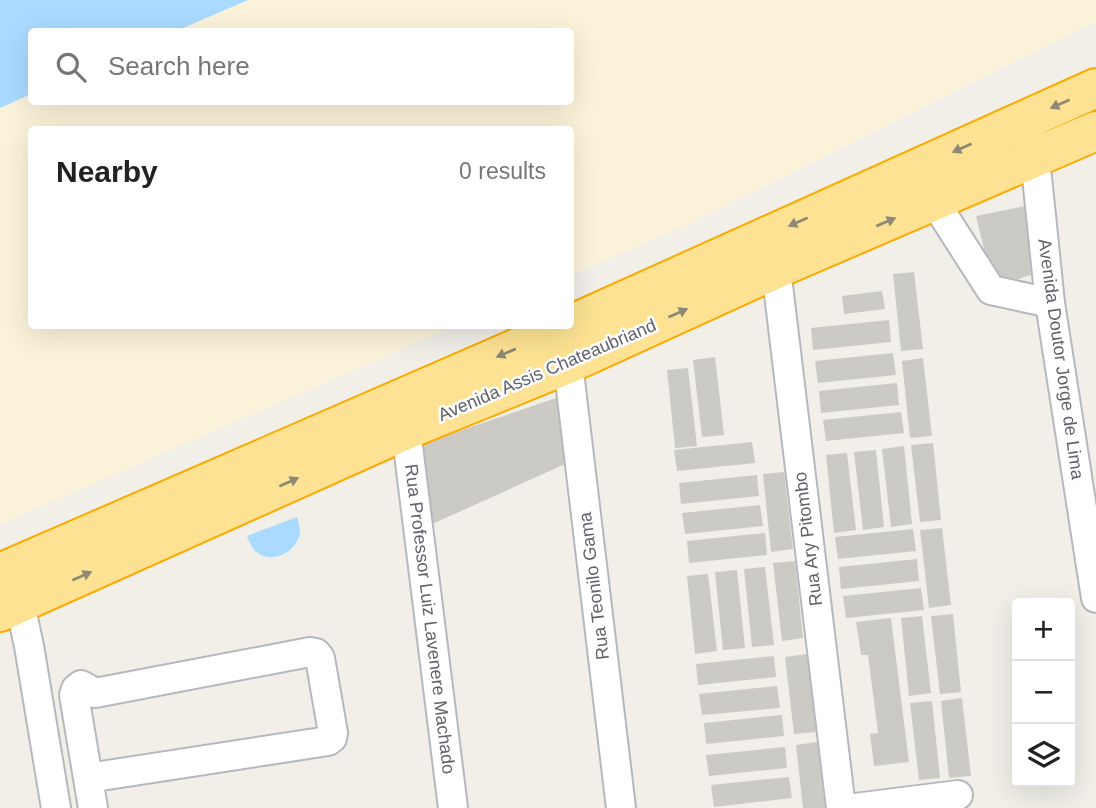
<!DOCTYPE html>
<html lang="en">
<head>
<meta charset="utf-8">
<style>
  :root { --surface:#fff; --page:#f6f6f6; --text:#222; --muted:#767676; --line:#e0e0e0 }
  body { margin:0; font-family:Arial,sans-serif; background:var(--page); color:var(--text) }
  .controls { position:absolute; right:21px; bottom:21px; display:grid; overflow:hidden; border-radius:7px; box-shadow:0 7px 28px #0002 }
  .controls button { width:63px; height:63px; display:grid; place-items:center; padding:0; border:0; border-bottom:2px solid var(--line); background:var(--surface); color:var(--text); font:35px sans-serif }
  .list { margin:0; padding:0; list-style:none }
  h2 { display:flex; justify-content:space-between; align-items:center; height:91px; margin:0; padding:0 28px; font-size:30px }
  h2 small { font-size:23px; font-weight:400; color:var(--muted) }
  .icon { flex:none; width:38px; height:38px; fill:none; stroke:currentColor; stroke-width:2; stroke-linecap:round; stroke-linejoin:round }
  .map { position:relative; flex:none; width:1096px; height:808px; overflow:hidden }
  .search { position:absolute; background:var(--surface); box-shadow:0 7px 28px #0002; left:28px; top:28px; width:546px; height:77px; display:flex; align-items:center; gap:18px; box-sizing:border-box; padding:0 24px; border-radius:7px; color:var(--muted); font-size:26px }
  .panel { position:absolute; background:var(--surface); box-shadow:0 7px 28px #0002; left:28px; top:126px; width:546px; height:203px; border-radius:7px }
  .map>svg:first-child { display:block }
</style>
</head>
<body>
<div class="map">
<svg width="1096" height="808" viewBox="0 0 1096 808">
  <rect width="100%" height="100%" fill="#f1efe8"/>
  <polygon fill="#fbf3d9" points="248,0 1096,0 1096,21 684,226 571,275 570,130 32,130 32,326 455,326 0,524 0,108 31,94 32,102 570,102 570,32 176,31"/>
  <g fill="#aadaff">
    <polygon points="0,0 248,0 176,31 32,32 31,94 0,108"/>
    <path d="M297,517C299,524 302,532 298,539C291,555 270,564 255,551C252,548 249,541 247,536Z"/>
  </g>
  <g fill="#cccac5">
    <polygon points="1026,206 1031,275 993,287 976,216"/>
    <polygon points="914,272 923,349 901,351 893,274"/>
    <polygon points="882,291 885,309 844,314 842,296"/>
    <polygon points="889,320 891,342 813,350 811,328"/>
    <polygon points="893,353 896,375 818,383 815,361"/>
    <polygon points="715,357 724,435 702,437 693,360"/>
    <polygon points="923,358 932,436 910,438 902,361"/>
    <polygon points="688,368 697,446 675,448 667,370"/>
    <polygon points="897,383 899,405 821,413 819,391"/>
    <polygon points="559,397 565,464 428,526 421,444"/>
    <polygon points="901,412 904,433 826,441 823,420"/>
    <polygon points="752,442 755,463 677,471 674,450"/>
    <polygon points="933,443 941,520 920,522 911,445"/>
    <polygon points="904,446 912,524 891,527 882,449"/>
    <polygon points="876,450 884,527 863,530 854,452"/>
    <polygon points="847,453 856,530 834,533 826,455"/>
    <polygon points="784,472 793,549 771,552 763,474"/>
    <polygon points="757,475 759,496 681,504 679,483"/>
    <polygon points="760,505 763,526 685,534 682,513"/>
    <polygon points="942,528 951,605 929,608 920,530"/>
    <polygon points="913,529 916,551 838,559 835,537"/>
    <polygon points="765,533 767,555 689,563 687,541"/>
    <polygon points="917,559 919,581 841,589 839,567"/>
    <polygon points="795,561 803,638 782,641 773,563"/>
    <polygon points="765,567 774,645 752,647 744,569"/>
    <polygon points="737,570 745,648 723,650 715,572"/>
    <polygon points="708,574 717,651 695,654 687,576"/>
    <polygon points="921,588 924,610 846,618 843,596"/>
    <polygon points="953,614 961,692 940,694 931,616"/>
    <polygon points="922,616 931,693 909,696 901,618"/>
    <polygon points="891,618 909,762 874,766 870,734 878,733 868,655 861,655 856,622"/>
    <polygon points="807,654 816,732 794,734 785,657"/>
    <polygon points="774,656 776,677 698,685 696,664"/>
    <polygon points="777,686 780,708 702,715 699,694"/>
    <polygon points="962,698 971,776 949,778 941,701"/>
    <polygon points="932,701 940,778 919,780 910,703"/>
    <polygon points="782,715 784,736 706,744 704,723"/>
    <polygon points="817,742 825,808 803,808 796,745"/>
    <polygon points="785,747 787,768 709,776 706,755"/>
    <polygon points="789,777 792,798 714,807 711,785"/>
  </g>
  <g fill="none" stroke-linecap="round" stroke-linejoin="round">
    <g stroke="#b5b8bc" stroke-width="32">
      <g id="minor">
        <polyline points="1029,140 1037,177 1050,303 1096,598"/>
        <polyline points="934,201 991,290 1050,303"/>
        <polyline points="776,269 841,808"/>
        <polyline points="568,364 621,808"/>
        <polyline points="406,430 453,808"/>
        <polyline points="9,591 20,604 29,646 56,808"/>
        <polyline points="88,778 328,741 332,738 333,733 320,658 316,653 310,652 95,693 81,685 76,689 74,695 93,808"/>
        <polyline points="855,808 958,795"/>
      </g>
    </g>
    <g stroke="#f9ab00" stroke-width="42">
      <g id="highway">
        <polyline points="570,325 1096,88"/>
        <polyline points="0,573 568,326"/>
        <polyline points="0,612 406,430 568,364 776,269 1096,131"/>
      </g>
    </g>
    <use href="#minor" stroke="#fff" stroke-width="28"/>
    <use href="#highway" stroke="#fde293" stroke-width="38"/>
  </g>
  <defs><path id="oneway-solid" d="M-6-.8H1V-3.2L6.5 0L1 3.2V.8H-6Z" transform="scale(1.75)"/></defs>
  <g fill="#8e8975">
    <use href="#oneway-solid" transform="translate(1060 104) rotate(156)"/>
    <use href="#oneway-solid" transform="translate(962 148) rotate(156)"/>
    <use href="#oneway-solid" transform="translate(798 222) rotate(156)"/>
    <use href="#oneway-solid" transform="translate(886 222) rotate(-23)"/>
    <use href="#oneway-solid" transform="translate(678 313) rotate(-24)"/>
    <use href="#oneway-solid" transform="translate(506 353) rotate(157)"/>
    <use href="#oneway-solid" transform="translate(289 482) rotate(-24)"/>
    <use href="#oneway-solid" transform="translate(82 576) rotate(-24)"/>
  </g>
  <g text-anchor="middle" stroke-width="5" stroke-linejoin="round" paint-order="stroke">
    <g font-size="18" fill="#5f6368" stroke="#fff">
      <text transform="translate(1061 359) rotate(82)" y="6">Avenida Doutor Jorge de Lima</text>
      <text transform="translate(547 370) rotate(-23)" y="6">Avenida Assis Chateaubriand</text>
      <text transform="translate(808 539) rotate(-97)" y="6">Rua Ary Pitombo</text>
      <text transform="translate(594 586) rotate(-97)" y="6">Rua Teonilo Gama</text>
      <text transform="translate(430 619) rotate(83)" y="6">Rua Professor Luiz Lavenere Machado</text>
    </g>
  </g>
</svg>
<div class="controls">
<button>+</button>
<button>−</button>
<button><svg class="icon" aria-label="layers" viewBox="0 0 24 24"><path d="M12 4l9 5-9 5-9-5zM3 14l9 5 9-5"/></svg></button>
</div>
<div class="search"><svg class="icon" aria-label="search" viewBox="0 0 24 24"><circle cx="10" cy="10" r="6"/><path d="M15 15l6 6"/></svg>Search here</div>
<section class="panel">
<h2>Nearby<small>0 results</small></h2>
<ul class="list">
</ul>
</section>
</div>
</body>
</html>
